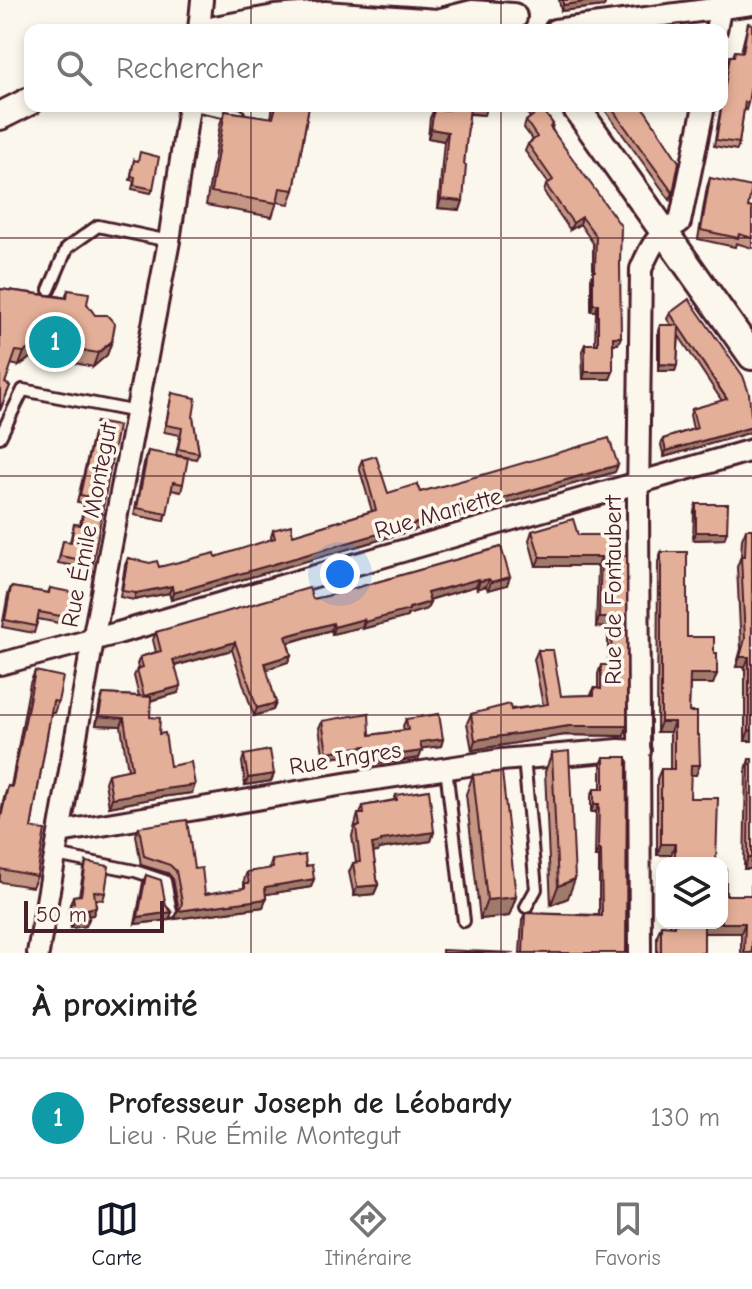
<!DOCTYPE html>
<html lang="fr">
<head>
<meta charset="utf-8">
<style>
  :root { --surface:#fff; --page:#f6f6f6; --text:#222; --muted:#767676; --line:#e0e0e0; --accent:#111827 }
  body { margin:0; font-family:"Comic Neue",sans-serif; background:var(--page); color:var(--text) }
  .controls { position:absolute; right:24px; bottom:24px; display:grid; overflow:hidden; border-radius:16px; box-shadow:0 4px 12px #0003 }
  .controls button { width:72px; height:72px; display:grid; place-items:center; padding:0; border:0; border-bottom:2px solid var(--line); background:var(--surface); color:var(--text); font:40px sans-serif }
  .scale { position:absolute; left:24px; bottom:20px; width:140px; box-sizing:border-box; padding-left:8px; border:4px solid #4a1f2b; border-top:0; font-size:22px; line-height:28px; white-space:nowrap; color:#4a1f2b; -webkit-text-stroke:6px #fbf7ec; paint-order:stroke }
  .you { position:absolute; left:340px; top:574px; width:28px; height:28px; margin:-20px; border:6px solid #fff; border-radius:50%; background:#1a73e8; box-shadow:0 0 0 12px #1a73e833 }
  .badge { display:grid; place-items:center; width:52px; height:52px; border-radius:50%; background:var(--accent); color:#fff; font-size:26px; font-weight:700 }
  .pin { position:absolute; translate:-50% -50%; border:4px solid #fff; box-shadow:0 2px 8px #0006 }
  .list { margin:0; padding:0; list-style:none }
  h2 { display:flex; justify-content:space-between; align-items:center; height:104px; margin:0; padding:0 32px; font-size:34px }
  h2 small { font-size:26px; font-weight:400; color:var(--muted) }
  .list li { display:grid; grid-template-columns:52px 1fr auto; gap:24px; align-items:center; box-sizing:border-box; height:120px; padding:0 32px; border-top:2px solid var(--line) }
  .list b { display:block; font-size:30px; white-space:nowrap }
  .list p { margin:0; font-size:26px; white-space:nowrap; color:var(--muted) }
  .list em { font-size:26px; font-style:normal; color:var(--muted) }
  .icon { flex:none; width:44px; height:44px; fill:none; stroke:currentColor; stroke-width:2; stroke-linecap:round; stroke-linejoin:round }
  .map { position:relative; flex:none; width:752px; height:953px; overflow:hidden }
  .search { position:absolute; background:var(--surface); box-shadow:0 4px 12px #0003; left:24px; right:24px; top:24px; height:88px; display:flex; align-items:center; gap:20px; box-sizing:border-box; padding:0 28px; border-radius:16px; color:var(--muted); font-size:30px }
  .sheet { height:224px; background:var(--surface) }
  nav { display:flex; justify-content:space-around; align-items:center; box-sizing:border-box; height:112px; border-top:2px solid var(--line); background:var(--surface); font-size:22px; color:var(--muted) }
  nav a { display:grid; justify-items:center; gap:4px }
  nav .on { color:var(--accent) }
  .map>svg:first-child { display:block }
</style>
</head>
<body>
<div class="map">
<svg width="752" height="953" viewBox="0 0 752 953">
  <rect width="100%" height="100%" fill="#fbf7ec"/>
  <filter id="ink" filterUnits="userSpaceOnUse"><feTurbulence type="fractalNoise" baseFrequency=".0125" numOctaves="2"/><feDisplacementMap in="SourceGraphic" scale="16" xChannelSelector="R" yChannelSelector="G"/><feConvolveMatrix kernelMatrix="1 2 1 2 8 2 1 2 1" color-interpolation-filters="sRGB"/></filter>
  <g filter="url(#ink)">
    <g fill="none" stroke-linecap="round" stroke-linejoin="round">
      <g stroke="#4a1f2b" stroke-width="16">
        <g id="service">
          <polyline points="199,106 238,114"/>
          <polyline points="49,290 67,248 98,226 169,241"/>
          <polyline points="0,437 23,390 137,412"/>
          <polyline points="524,758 536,889 526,907"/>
          <polyline points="446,768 464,921"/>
          <polyline points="56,855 135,871 165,881 171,912"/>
        </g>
      </g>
      <g stroke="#4a1f2b" stroke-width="26">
        <g id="minor">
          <polyline points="199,30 202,0"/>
          <polyline points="555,30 752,4"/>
          <polyline points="716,30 722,0"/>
          <polyline points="0,664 118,633 752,450"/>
          <polyline points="60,832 350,783 501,760 619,750 640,751"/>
          <polyline points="38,953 93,640 169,241 189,106"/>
          <path d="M640,953L638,499L641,269C652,243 655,238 680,222L704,106"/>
        </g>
      </g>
      <g stroke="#4a1f2b" stroke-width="32">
        <g id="tertiary">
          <polyline points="215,30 275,19 325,15 437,23 472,14 513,17"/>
          <polyline points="575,106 752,356"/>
          <polyline points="0,116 30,101"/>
        </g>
      </g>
      <use href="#service" stroke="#fbf7ec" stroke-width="10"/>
      <use href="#minor" stroke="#fbf7ec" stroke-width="20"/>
      <use href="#tertiary" stroke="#fbf7ec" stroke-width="26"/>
    </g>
    <g fill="#c49683" stroke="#4a1f2b" stroke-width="2">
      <polygon points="559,0 606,0 604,6 561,11"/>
      <polygon points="748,23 748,103 746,110 744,109 739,143 737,150 714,146 721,106 722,106 722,97 728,63 730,56 733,56 735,51 741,52"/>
      <polygon points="273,106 309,106 294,190 289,204 277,202 272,217 206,205 220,124 225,111 271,118"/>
      <polygon points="526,106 552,106 550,112 546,114 553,124 552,129 620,264 618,344 613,344 610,379 583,379 582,351 585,344 595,344 596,311 591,311 591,278 593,273 593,243 580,224 570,230 544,192 546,185 549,184 525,151 528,144 533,140 524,128 526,121 530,118 525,108"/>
      <polygon points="602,106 642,106 673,193 670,200"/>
      <polygon points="434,109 484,115 469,114 464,164 463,201 460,210 438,208 444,141 428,138 430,118"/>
      <polygon points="134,160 153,189 151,193 132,189 134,181 130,180"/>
      <polygon points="710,178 748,207 752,208 752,248 736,243 735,247 698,239 707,187"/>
      <polygon points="0,289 65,297 68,290 87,304 112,341 107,355 93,367 75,363 60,346 43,357 34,355 19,366 11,364 5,383 10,386 0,411"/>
      <polygon points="670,313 749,433 664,457 661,445 663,439 693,429 690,415 692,409 722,401 679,336 677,365 675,371 658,371 658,331 660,325 671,325 667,319"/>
      <polygon points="172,393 193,417 199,453 196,459 176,455 180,435 164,432"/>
      <polygon points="96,422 93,562 91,569 58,563 63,541 70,542 74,524 80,525 84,503 77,502"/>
      <polygon points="148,451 183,484 181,492 171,490 164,521 134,515 145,458"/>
      <polygon points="362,460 388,493 420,492 615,472 171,600 169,593 134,600 120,597 125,565 128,558 159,567 216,557 272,540 271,537 273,530 293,535 372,511 359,467"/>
      <polygon points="696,504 724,539 693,540 694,512"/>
      <polygon points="746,529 752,741 745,741 745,667 736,667 741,649 737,567 741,556 742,539"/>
      <polygon points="532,531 578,535 616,556 624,736 565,735 472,750 467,723 471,714 543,705 534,659 538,650 561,696 591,695 594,688 598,688 598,674 601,665 608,665 608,628 596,627 598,566 536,566 529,540"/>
      <polygon points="501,547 507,585 488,590 486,586 477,589 476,586 429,600 427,609 407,615 407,617 362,629 362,627 332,634 331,630 288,643 291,655 288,662 266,669 276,703 273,710 254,716 232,650 175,666 178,693 150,701 150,717 159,734 170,766 192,793 161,797 109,807 105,782 108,774 128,770 121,726 96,725 100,702 103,694 139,696 134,676 137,669 138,668 137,664 140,657 156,652 153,640 156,632 327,596"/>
      <polygon points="661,552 687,637 714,653 717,674 713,684 690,684 689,712 696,775 690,775 690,798 716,863 671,863 671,855 657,855 657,779 661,769 670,769 670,732 657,732 658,562"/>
      <polygon points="11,587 48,593 50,588 71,618 69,625 38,619 34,633 2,627 8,594"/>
      <polygon points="35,671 58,702 54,713 51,713 31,828 37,876 32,887 0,882 0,816 4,797 8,786 11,786 30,683"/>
      <polygon points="406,719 443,739 441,746 421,748 419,758 371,765 370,759 364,759 363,753 324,759 319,728 322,721 370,735 404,730 403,726"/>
      <polygon points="552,753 568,898 551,905 545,772"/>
      <polygon points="244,755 274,774 271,781 245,785 242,762"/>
      <polygon points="604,757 626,953 520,953 522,920 525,913 599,915 599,857 595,857 596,812 591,812 591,796 594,789 601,789 601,765"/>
      <polygon points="749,759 752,759 752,953 741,953 741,933 704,933 704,953 657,953 657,936 661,925 670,926 670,923 722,923 726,895 751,895 751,869 744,869 746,770"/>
      <polygon points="473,775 516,897 509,916 480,919 466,794"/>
      <polygon points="396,795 434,832 431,841 379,849 378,852 373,852 378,885 374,894 354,896 349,872 353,863 356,862 352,836 358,814 360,814 363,806 394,800"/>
      <polygon points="139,827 194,869 205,894 244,888 244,880 247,872 269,869 272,860 306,866 314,879 311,887 266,894 266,899 263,907 175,919 179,910 173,879 168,873 141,865 136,835"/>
      <polygon points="86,862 105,893 103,900 95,899 96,907 93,915 88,916 86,926 71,928 68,911 73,896 79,895 84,869"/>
      <polygon points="146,875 166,906 172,912 169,920 135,924 143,882"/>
    </g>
    <g fill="#a07a6a" stroke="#4a1f2b" stroke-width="2">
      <polygon points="598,0 606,0 604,6 561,11 563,5"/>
      <polygon points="469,106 487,106 484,115 466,113"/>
      <polygon points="551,106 552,106 550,112 541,118 543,111"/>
      <polygon points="431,129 448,132 444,141 428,138"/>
      <polygon points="441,199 463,201 460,210 438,208"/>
      <polygon points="582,217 580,224 570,230 573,223"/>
      <polygon points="593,304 598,304 596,311 591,311"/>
      <polygon points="65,332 60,346 43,357 48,344"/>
      <polygon points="613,337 621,337 618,344 610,344"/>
      <polygon points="112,341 107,355 93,367 98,353"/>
      <polygon points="39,342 34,355 19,366 24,352"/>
      <polygon points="660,364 677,365 675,371 658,371"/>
      <polygon points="585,372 613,372 610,379 583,379"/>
      <polygon points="752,427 749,433 664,457 666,451"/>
      <polygon points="618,465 615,472 171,600 173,593"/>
      <polygon points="696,532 727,532 724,539 693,540"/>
      <polygon points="540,557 601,557 598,566 536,566"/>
      <polygon points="510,577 507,585 488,590 491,582"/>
      <polygon points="479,579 476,586 425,601 427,593"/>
      <polygon points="489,579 486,586 477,589 480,581"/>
      <polygon points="172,586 169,593 134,600 136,593"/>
      <polygon points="430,602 427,609 407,615 407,617 362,629 365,622"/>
      <polygon points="599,618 611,618 608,628 596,627"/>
      <polygon points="364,619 362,627 332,634 334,627"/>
      <polygon points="333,623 331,630 283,644 286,636"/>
      <polygon points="235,642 232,650 170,667 173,660"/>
      <polygon points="291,655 288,662 262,671 265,663"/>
      <polygon points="740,657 749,657 745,667 736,667"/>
      <polygon points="690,674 717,674 713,684 686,684"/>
      <polygon points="181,686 178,693 141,703 144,696"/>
      <polygon points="276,703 273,710 254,716 257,708"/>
      <polygon points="99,716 124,718 121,726 96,725"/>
      <polygon points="661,722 674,722 670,732 657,732"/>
      <polygon points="569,726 627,726 624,736 565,735 472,750 475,740"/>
      <polygon points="749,730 752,731 752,741 745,741"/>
      <polygon points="443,739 441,746 417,749 420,742"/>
      <polygon points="366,746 363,753 324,759 327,752"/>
      <polygon points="422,751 419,758 371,765 373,758"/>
      <polygon points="367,752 372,752 370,759 364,759"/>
      <polygon points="691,765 700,765 696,775 687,775"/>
      <polygon points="274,774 271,781 245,785 248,778"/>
      <polygon points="195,785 192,793 161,797 109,807 112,798 164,789"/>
      <polygon points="594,804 599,804 596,812 591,812"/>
      <polygon points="434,832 431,841 379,849 378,852 369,853 372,844 381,840"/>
      <polygon points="661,844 675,844 671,855 657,855"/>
      <polygon points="598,850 601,850 599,857 595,857"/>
      <polygon points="748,858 752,858 751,869 744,869"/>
      <polygon points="314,879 311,887 262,895 265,887"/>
      <polygon points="575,879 568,898 551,905 558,886"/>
      <polygon points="378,885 374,894 354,896 357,887"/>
      <polygon points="516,897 509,916 480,919 487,900"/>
      <polygon points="266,899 263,907 175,919 178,911"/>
      <polygon points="96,907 93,915 85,916 87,909"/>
      <polygon points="172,912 169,920 135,924 138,917"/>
      <polygon points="89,919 86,926 71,928 74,921"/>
      <polygon points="704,923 745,923 741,933 701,933"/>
    </g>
    <g fill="#e4af98" stroke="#4a1f2b" stroke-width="2">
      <polygon points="563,0 598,0 563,5"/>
      <polygon points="748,23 752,24 752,78 748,103 745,102 739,143 716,140 730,56 734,56 735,51 743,52"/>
      <polygon points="682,24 682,30 657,30 657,27"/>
      <polygon points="276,106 309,106 294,190 280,188 277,203 211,192 225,111 273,118"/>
      <polygon points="452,106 470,106 464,164 466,165 463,201 441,199 448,132 431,129 434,109 448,110"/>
      <polygon points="530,106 551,106 543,111 553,124 550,127 621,226 620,264 621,337 613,337 613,372 585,372 585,344 598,344 598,304 593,304 593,271 595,271 596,236 582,217 573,223 546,185 553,180 528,144 537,137 526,121 535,114"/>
      <polygon points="610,106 642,106 679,162 673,193"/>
      <polygon points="140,152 159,157 153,189 134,185 135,177 131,176 134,160 138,161"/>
      <polygon points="710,178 752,187 748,207 752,208 752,238 739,234 738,238 701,230"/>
      <polygon points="0,289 67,298 68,290 89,293 87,304 95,315 107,315 115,324 112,341 98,353 80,350 65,332 48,344 39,342 24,352 16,351 5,383 10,386 2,405 0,404"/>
      <polygon points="689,299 743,376 749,393 752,427 666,451 663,439 697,428 692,409 727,399 679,327 677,365 660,364 660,325 678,325 670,313"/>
      <polygon points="172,393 196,398 193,417 199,453 178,449 182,428 166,425"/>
      <polygon points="96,422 118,426 93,562 60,556 63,541 71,542 74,524 81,525 86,496 80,495"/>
      <polygon points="609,438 618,465 173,593 172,586 136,593 122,591 128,558 150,563 157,561 159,567 215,553 216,557 275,538 273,530 291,525 293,535 376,510 362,460 376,456 388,493 417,484 420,492 489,473"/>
      <polygon points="148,451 188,458 183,484 173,482 167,514 137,508"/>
      <polygon points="696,504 728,504 727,532 696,532"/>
      <polygon points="573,519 578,535 615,535 616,556 627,556 627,726 569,726 475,740 471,714 510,704 511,710 548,704 538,650 553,650 561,696 594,695 594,688 601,689 601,665 612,665 611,618 599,618 601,557 540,557 532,531"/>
      <polygon points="746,529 752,529 752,731 749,730 749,657 740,657 745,639 741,556 745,556"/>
      <polygon points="501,547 510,577 491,582 489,579 480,581 479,579 427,593 430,602 409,608 409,610 365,622 364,619 334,627 333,623 286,636 291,655 265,663 276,703 257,708 235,642 173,660 181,686 144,696 137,669 143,667 140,657 161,651 156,632 309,588 313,599 327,596"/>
      <polygon points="661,552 687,552 687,637 714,637 714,653 717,653 717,674 690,674 689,712 697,712 697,735 699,735 700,765 691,765 690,798 718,798 716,863 675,863 675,844 661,844 661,769 674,769 674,722 661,722"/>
      <polygon points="11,587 49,593 50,588 76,593 71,618 39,612 36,626 5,620"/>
      <polygon points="35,671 63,677 58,702 53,701 31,828 45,830 37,876 0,869 0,822 8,786 12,787"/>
      <polygon points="103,694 151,697 150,717 160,718 159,734 165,733 170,766 191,762 195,785 164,789 112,798 108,774 132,769 124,718 99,716"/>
      <polygon points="369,713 370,735 408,730 406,719 439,714 443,739 420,742 422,751 373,758 372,752 367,752 366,746 327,752 322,721"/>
      <polygon points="270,750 274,774 248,778 244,755"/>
      <polygon points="569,751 575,879 558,886 552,753"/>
      <polygon points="604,757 627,757 626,953 523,953 525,913 602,916 601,850 598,850 599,804 594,804 594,789 604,789"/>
      <polygon points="749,759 752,759 752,858 748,858"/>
      <polygon points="502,772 516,897 487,900 473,775"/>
      <polygon points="429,790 434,832 381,840 381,842 372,844 378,885 357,887 353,863 360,862 356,826 360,826 358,814 364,814 363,806 397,800 396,795"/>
      <polygon points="187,820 194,869 202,868 205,894 245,888 245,883 249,883 247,872 273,868 272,860 305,855 306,866 312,865 314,879 265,887 266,899 178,911 181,907 182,902 176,871 170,865 144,856 139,827"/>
      <polygon points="86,862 109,866 105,893 94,891 96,907 87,909 89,919 74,921 70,904 74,903 73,896 81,895"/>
      <polygon points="722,869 726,869 726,895 752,895 752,953 744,953 745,923 722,923"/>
      <polygon points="146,875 161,880 166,906 172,912 138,917"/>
      <polygon points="674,923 704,923 704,953 661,953 661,925 674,926"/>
      <polygon points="442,950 514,953 442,953"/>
    </g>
  </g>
  <path fill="none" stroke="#4a1f2b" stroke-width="2" stroke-opacity="0.55" d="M251,0V30M501,0V30M251,106V953M501,106V953M0,238H752M0,476H752M0,715H752"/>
  <g text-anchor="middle" stroke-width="7" stroke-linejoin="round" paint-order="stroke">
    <g font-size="24" fill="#4a1f2b" stroke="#fbf7ec">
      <text transform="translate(438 513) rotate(-16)" y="8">Rue Mariette</text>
      <text transform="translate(89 525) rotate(-79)" y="8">Rue Émile Montegut</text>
      <text transform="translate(613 590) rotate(-90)" y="8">Rue de Fontaubert</text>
      <text transform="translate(345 758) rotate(-9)" y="8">Rue Ingres</text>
    </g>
  </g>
</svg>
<div class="controls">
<button><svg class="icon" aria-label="layers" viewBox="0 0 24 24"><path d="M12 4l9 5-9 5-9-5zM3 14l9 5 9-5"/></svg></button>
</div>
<div class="scale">50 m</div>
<div class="you"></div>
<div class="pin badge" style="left:55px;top:342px;background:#0f9aa8">1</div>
<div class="search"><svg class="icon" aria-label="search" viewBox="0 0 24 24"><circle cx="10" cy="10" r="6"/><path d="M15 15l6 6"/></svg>Rechercher</div>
</div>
<section class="sheet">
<h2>À proximité<small></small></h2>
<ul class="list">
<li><span class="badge" style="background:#0f9aa8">1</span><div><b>Professeur Joseph de Léobardy</b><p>Lieu · Rue Émile Montegut</p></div><em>130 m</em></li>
</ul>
</section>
<nav>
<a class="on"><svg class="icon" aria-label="map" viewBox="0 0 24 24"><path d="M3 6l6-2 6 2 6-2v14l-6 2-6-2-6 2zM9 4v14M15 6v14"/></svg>Carte</a>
<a><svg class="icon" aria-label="directions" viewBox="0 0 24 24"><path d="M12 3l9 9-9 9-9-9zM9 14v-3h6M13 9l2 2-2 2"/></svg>Itinéraire</a>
<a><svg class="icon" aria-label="saved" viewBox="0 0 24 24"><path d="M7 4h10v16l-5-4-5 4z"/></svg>Favoris</a>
</nav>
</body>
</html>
